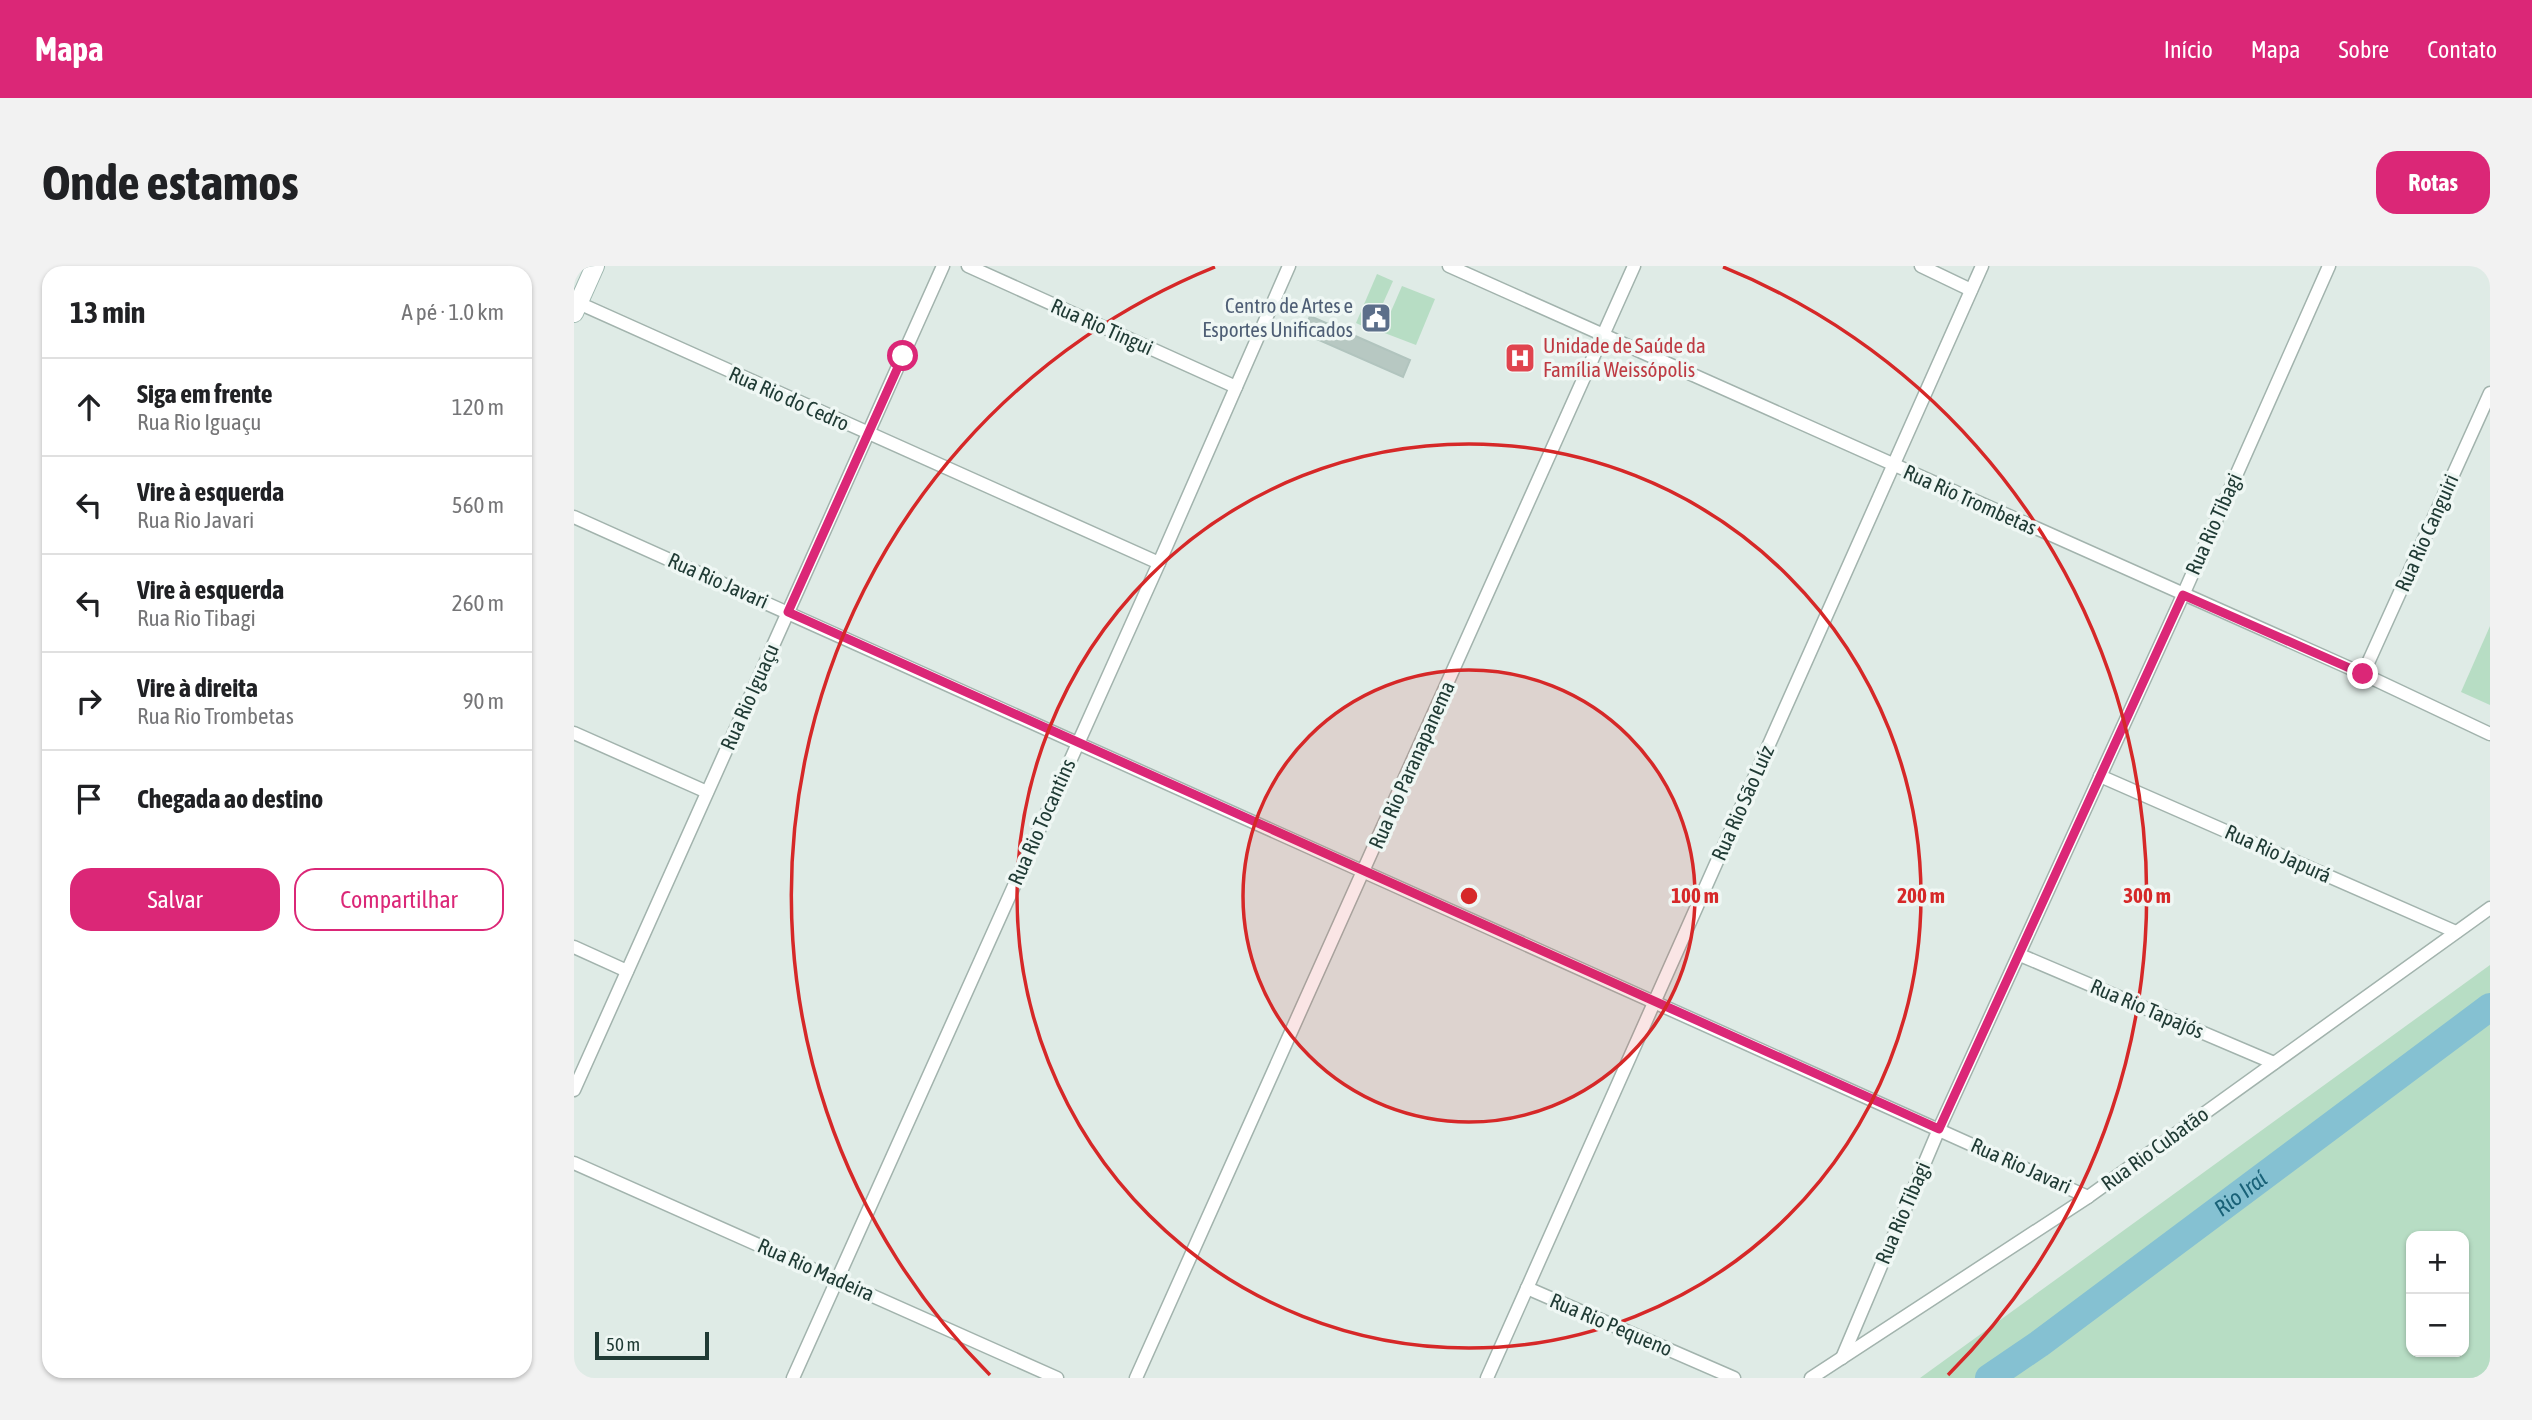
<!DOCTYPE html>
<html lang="pt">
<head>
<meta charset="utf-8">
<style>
  :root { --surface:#fff; --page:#f2f2f2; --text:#202124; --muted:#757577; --line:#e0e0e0; --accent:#db2777 }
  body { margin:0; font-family:"Asap Condensed",sans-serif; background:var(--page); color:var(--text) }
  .controls { position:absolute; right:21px; bottom:21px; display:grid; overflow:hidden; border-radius:14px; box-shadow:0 2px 5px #0004 }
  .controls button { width:63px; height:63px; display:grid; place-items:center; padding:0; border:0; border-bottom:2px solid var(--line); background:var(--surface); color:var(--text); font:35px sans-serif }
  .scale { position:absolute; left:21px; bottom:18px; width:114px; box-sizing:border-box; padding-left:7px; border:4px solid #203b35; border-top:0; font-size:19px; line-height:24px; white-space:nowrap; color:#203b35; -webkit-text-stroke:5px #eff7f4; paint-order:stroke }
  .stop { position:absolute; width:21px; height:21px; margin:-16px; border:5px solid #db2777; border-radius:50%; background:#fff }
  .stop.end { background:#db2777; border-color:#fff; box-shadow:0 2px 7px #0008 }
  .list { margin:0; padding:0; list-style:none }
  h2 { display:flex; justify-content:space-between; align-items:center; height:91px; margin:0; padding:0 28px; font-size:30px }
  h2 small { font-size:23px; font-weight:400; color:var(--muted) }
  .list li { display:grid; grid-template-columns:46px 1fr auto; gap:21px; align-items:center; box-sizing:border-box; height:98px; padding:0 28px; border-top:2px solid var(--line) }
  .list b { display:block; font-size:26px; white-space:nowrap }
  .list p { margin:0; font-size:23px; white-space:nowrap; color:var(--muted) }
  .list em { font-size:23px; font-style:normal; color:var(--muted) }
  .actions { display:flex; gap:14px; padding:21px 28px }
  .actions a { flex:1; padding:16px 0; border:2px solid var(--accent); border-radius:21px; text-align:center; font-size:24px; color:var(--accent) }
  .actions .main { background:var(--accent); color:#fff }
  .icon { flex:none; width:38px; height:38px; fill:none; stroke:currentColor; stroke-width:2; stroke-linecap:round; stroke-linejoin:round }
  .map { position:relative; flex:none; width:1916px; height:1112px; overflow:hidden; border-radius:21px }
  header { display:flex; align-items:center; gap:42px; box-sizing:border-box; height:98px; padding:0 35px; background:var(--accent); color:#fff }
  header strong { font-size:33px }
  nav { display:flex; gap:38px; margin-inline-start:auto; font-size:24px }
  .intro { display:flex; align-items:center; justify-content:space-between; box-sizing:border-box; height:168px; padding:0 42px }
  h1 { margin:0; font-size:49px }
  .button { padding:18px 32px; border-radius:21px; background:var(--accent); color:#fff; font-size:24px; font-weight:700 }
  main { display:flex; gap:42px; padding:0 42px }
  aside { flex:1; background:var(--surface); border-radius:21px; box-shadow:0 2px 5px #0004 }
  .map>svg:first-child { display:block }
</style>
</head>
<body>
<header>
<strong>Mapa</strong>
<nav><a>Início</a><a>Mapa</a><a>Sobre</a><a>Contato</a></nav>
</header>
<div class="intro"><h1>Onde estamos</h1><a class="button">Rotas</a></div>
<main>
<aside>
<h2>13 min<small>A pé · 1.0 km</small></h2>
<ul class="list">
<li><svg class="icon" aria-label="ahead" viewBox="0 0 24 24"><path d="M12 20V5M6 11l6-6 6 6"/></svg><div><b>Siga em frente</b><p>Rua Rio Iguaçu</p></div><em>120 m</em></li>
<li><svg class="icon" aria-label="left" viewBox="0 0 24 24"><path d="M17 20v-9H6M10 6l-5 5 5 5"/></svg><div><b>Vire à esquerda</b><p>Rua Rio Javari</p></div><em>560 m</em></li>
<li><svg class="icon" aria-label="left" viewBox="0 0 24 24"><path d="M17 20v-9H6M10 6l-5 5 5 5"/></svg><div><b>Vire à esquerda</b><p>Rua Rio Tibagi</p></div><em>260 m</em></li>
<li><svg class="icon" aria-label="right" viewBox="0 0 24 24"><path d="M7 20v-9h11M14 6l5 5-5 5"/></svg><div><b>Vire à direita</b><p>Rua Rio Trombetas</p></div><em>90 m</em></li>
<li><svg class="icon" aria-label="arrive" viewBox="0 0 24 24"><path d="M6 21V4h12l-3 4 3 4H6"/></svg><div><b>Chegada ao destino</b></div></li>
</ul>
<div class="actions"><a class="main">Salvar</a><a>Compartilhar</a></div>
</aside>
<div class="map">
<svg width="1916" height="1112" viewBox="0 0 1916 1112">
  <rect width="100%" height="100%" fill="#dfebe6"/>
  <g fill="#b7ddc4" fill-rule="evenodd">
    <polygon points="803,8 819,15 797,64 782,57"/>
    <polygon points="828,20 861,33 842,79 808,66"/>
    <polygon points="1916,360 1916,439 1887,426"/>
    <path d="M1916,699V1112H1346ZM1837,970H1890V1086H1837Z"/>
  </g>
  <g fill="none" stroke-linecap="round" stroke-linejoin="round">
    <path stroke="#85c1d2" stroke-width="28" id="s1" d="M1415,1112L1465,1078L1916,741"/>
  </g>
  <polygon fill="#b7c8c2" stroke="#b1c4be" stroke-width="2" points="736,50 836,94 829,111 729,67"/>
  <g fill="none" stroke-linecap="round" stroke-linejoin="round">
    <g stroke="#a2b3ad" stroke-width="15">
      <g id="street">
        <polyline points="394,0 662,121"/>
        <polyline points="875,0 1789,408 1916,468"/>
        <polyline points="1347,0 1397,24"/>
        <polyline points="0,35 585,297"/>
        <polyline points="0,251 1514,931"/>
        <polyline points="1789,408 1916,127"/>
        <polyline points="0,467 133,526"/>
        <polyline points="1526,510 1882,666"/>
        <polyline points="0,681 53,705"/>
        <polyline points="1446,689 1700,797"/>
        <polyline points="0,824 369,0"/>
        <polyline points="0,897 483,1112"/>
        <polyline points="953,1022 1160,1112"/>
        <polyline points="1268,1092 1365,863 1609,329 1755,0"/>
        <polyline points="219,1112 585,297 715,0"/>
        <polyline points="562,1112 1060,0"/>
        <polyline points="913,1112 1408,0"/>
        <polyline points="1237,1112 1514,931 1916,642"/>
      </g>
    </g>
    <g stroke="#9eb7af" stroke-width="20">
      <polyline id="secondary" points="0,47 21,0"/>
    </g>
    <use href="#street" stroke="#fff" stroke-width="12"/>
    <use href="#secondary" stroke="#fff" stroke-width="18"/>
  </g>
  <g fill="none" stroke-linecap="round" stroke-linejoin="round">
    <polyline stroke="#db2777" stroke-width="9" points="329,90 214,346 1365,863 1609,329 1789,408"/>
  </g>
  <circle cx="895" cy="630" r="226" fill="#d62828" fill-opacity=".12"/>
  <g fill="none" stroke="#d62828" stroke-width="3.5">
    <circle cx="895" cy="630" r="226"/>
    <circle cx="895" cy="630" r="452"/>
    <path d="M416 1109A678 678 0 0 1 641 1M1149 1A678 678 0 0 1 1374 1109"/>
  </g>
  <defs>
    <g id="civic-square" transform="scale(1.575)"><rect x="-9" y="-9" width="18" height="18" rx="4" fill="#5c6f8a" stroke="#eff7f4"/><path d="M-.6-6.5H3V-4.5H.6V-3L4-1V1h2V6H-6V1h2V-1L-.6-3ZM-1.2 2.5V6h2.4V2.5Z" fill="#fff"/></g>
    <g id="hospital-square" transform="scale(1.575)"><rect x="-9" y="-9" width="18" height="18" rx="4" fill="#e0444e" stroke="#eff7f4"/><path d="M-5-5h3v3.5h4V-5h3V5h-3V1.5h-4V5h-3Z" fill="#fff"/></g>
  </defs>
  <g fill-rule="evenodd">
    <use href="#civic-square" x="802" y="52"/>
    <use href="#hospital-square" x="946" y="92"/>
  </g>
  <g text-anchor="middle" stroke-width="7" stroke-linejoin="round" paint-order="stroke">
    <g font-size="21" fill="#4e5e75" stroke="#eff7f4" text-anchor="end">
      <text x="779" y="47">Centro de Artes e<tspan x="779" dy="24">Esportes Unificados</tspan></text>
    </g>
    <g font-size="21" fill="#203b35" stroke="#eff7f4">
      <text transform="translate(528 61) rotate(24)" y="7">Rua Rio Tingui</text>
      <text transform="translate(215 133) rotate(24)" y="7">Rua Rio do Cedro</text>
      <text transform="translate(1396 234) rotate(24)" y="7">Rua Rio Trombetas</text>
      <text transform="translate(1640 258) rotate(-66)" y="7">Rua Rio Tibagi</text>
      <text transform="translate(1853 267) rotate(-66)" y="7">Rua Rio Canguiri</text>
      <text transform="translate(144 315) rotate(24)" y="7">Rua Rio Javari</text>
      <text transform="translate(176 431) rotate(-66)" y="7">Rua Rio Iguaçu</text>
      <text transform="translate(838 499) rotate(-66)" y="7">Rua Rio Paranapanema</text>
      <text transform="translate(1169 537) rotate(-66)" y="7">Rua Rio São Luíz</text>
      <text transform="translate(468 556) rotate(-66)" y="7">Rua Rio Tocantins</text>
      <text transform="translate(1704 588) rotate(24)" y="7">Rua Rio Japurá</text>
      <text transform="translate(1573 743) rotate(23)" y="7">Rua Rio Tapajós</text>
      <text transform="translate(1581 883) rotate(-36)" y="7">Rua Rio Cubatão</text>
      <text transform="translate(1447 900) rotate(24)" y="7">Rua Rio Javari</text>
      <text transform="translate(1329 947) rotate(-67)" y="7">Rua Rio Tibagi</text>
      <text transform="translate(242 1004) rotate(24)" y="7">Rua Rio Madeira</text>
      <text transform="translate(1037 1059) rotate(23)" y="7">Rua Rio Pequeno</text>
    </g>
    <g font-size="21" fill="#be3a42" stroke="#eff7f4" text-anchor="start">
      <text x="969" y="87">Unidade de Saúde da<tspan x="969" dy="24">Família Weissópolis</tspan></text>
    </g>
    <g font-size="23" font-style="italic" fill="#196278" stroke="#eff7f4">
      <text dy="8" stroke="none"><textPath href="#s1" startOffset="312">Rio Iraí</textPath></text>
    </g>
  </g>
  <circle cx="895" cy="630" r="10" fill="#d62828" stroke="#eff7f4" stroke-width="3.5"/>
  <g font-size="21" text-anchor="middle" font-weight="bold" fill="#d62828" stroke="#eff7f4" stroke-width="7" stroke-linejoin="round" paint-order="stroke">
    <text x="1121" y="637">100 m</text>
    <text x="1347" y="637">200 m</text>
    <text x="1573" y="637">300 m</text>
  </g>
</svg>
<div class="controls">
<button>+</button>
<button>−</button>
</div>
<div class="scale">50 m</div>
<div class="stop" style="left:329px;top:90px"></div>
<div class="stop end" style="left:1789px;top:408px"></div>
</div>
</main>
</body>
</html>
